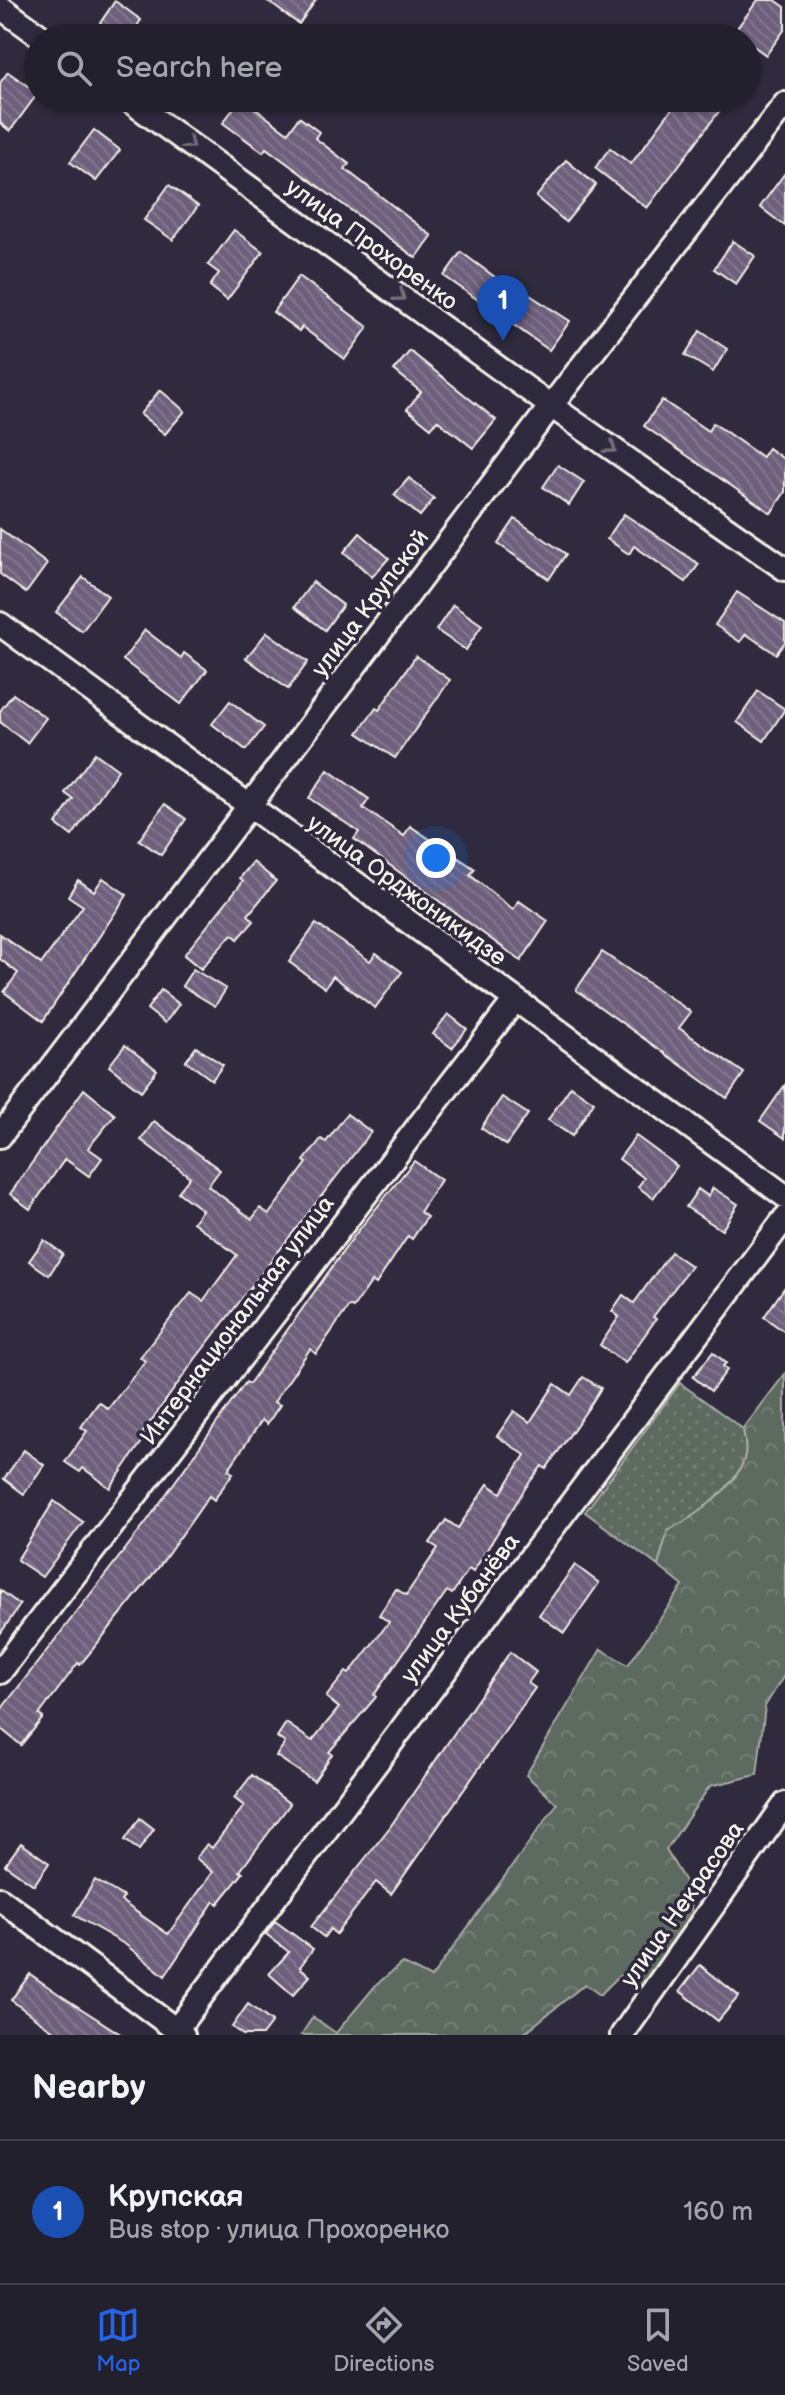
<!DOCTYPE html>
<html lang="en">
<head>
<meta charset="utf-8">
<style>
  :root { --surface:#23202e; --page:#2b2836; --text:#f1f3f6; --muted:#a3a3aa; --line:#403e4a; --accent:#2563eb }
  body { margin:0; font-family:"Balsamiq Sans",sans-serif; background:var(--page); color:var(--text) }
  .you { position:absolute; left:436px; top:858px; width:28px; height:28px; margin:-20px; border:6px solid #fff; border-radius:50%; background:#1a73e8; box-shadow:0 0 0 12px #1a73e833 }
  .badge { display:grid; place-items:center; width:52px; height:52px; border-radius:50%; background:var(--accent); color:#fff; font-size:26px; font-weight:700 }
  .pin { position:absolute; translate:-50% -66px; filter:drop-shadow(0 2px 4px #0008) }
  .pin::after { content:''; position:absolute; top:42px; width:28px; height:24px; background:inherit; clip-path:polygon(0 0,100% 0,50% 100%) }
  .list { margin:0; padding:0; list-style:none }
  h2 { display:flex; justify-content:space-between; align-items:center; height:104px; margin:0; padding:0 32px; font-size:34px }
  h2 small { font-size:26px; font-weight:400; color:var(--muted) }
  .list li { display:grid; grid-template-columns:52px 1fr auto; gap:24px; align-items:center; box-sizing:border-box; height:144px; padding:0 32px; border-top:2px solid var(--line) }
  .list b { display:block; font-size:30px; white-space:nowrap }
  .list p { margin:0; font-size:26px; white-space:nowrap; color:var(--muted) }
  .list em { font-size:26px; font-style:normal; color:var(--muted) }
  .icon { flex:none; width:44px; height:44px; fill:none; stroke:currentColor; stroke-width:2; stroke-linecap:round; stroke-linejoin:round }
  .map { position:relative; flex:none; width:785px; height:2035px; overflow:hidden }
  .search { position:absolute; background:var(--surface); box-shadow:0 2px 6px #0004; left:24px; right:24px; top:24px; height:88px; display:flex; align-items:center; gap:20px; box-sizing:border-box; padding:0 28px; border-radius:44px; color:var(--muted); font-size:30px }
  .sheet { height:248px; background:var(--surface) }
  nav { display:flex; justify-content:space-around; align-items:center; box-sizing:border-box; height:112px; border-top:2px solid var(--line); background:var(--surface); font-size:22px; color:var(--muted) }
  nav a { display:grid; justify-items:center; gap:4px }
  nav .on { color:var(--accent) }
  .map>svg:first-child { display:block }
</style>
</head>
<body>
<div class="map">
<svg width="785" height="2035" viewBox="0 0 785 2035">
  <defs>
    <pattern id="grass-dots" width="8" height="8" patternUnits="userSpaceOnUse" patternTransform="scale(2)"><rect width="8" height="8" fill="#5d6a5f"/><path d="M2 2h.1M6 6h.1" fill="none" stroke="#758076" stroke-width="1.8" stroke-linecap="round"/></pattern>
    <pattern id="forest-crowns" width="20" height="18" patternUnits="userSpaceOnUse" patternTransform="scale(2)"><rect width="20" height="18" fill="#5d6a5f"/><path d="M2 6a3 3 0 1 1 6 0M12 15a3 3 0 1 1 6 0" fill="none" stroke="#758076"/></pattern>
    <pattern id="building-back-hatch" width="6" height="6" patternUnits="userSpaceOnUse" patternTransform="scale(2)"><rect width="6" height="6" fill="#6e5f7b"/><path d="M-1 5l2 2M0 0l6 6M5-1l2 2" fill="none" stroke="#83768e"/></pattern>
  </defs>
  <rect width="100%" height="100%" fill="#2f2a3d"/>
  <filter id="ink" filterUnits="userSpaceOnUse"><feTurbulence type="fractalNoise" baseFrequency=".0125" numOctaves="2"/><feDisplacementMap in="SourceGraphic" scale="16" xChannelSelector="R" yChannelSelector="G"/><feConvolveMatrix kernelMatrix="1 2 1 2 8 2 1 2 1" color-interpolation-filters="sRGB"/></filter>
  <g filter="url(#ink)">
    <path fill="url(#grass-dots)" stroke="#a8aea4" stroke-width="2" d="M680,1383L743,1429C744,1436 747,1447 745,1455C740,1485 694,1518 668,1530L658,1566L585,1512Z"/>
    <path fill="url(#forest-crowns)" stroke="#a8aea4" stroke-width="2" d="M785,1374V1674L765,1706L757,1775L710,1786L666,1850L686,1883L693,1917L638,1994L619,1976L600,1995L585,1984L522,2035H301L313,2017L336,2033L376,1985L402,1963L431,1978L557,1804L526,1775L601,1649L628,1665L683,1586L658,1566L668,1530C694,1518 740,1485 745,1455C747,1447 744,1436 743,1429Z"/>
    <g fill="url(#building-back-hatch)" stroke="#f4f1e8" stroke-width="2">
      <polygon points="266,0 316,0 299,24"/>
      <polygon points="758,0 775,0 785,7 785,29 766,55 734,32"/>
      <polygon points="115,1 141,20 129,38 90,38"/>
      <polygon points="8,72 38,93 10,131 0,123 0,83"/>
      <polygon points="241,98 288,133 299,117 319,132 315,138 349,164 345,169 432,236 416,258 266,148 263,152 223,123"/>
      <polygon points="680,98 729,98 647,208 595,168 610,148 631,164"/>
      <polygon points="94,130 120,150 96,181 70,162"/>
      <polygon points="566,160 596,185 566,222 536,197"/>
      <polygon points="785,173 785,226 760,207"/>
      <polygon points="169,185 198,206 173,240 144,220"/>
      <polygon points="234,230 263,252 227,300 210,286 219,273 208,265"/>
      <polygon points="733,241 755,256 736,284 714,269"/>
      <polygon points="461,252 503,283 505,279 570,321 549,350 444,276"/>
      <polygon points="299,276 368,327 345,359 302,327 299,331 273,312"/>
      <polygon points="700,331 727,349 713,372 685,355"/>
      <polygon points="410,351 496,420 473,448 437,420 431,428 407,409 421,392 394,370"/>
      <polygon points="160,390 185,411 165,434 140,414"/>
      <polygon points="662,400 708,431 713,423 762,457 768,448 785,460 785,492 771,513 644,426"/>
      <polygon points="558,465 584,482 569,505 543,487"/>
      <polygon points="409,478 434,499 420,516 394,495"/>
      <polygon points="624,514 699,564 686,582 634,546 629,554 607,539"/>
      <polygon points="515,519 566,554 549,579 498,544"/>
      <polygon points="0,529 47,564 26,593 0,574"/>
      <polygon points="360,533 389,558 372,577 344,552"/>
      <polygon points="83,577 108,596 82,631 56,612"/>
      <polygon points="313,582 343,605 325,630 294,607"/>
      <polygon points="737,592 785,623 785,642 776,654 746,634 740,642 715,625"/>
      <polygon points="453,605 482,625 466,650 436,630"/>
      <polygon points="145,630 181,658 184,653 207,670 181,704 123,660"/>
      <polygon points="267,632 308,662 288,689 246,658"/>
      <polygon points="416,656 450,680 395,758 358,733 376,708 379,710"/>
      <polygon points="758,691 785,709 764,741 737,722"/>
      <polygon points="13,694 46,718 27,743 0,722 0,711"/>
      <polygon points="230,701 264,727 246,750 212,724"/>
      <polygon points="95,753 118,770 72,836 56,824 73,799 65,793"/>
      <polygon points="328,770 369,799 363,808 404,836 410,826 475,869 470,875 513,910 519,901 548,921 521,961 354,839 359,832 309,798"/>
      <polygon points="165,804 186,819 161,855 139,840"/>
      <polygon points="253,862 276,881 248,915 254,921 238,939 232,934 201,969 184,955 243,881 240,878"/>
      <polygon points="103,878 127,895 43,1021 4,992 18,973 0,959 0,934 41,964 83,906 68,896 78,880 94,891"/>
      <polygon points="316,924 370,961 376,953 402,972 375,1008 333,976 325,988 289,962"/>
      <polygon points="602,952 691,1012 679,1028 744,1073 727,1098 576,990"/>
      <polygon points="193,969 226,989 215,1006 182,986"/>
      <polygon points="161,990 179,1004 165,1023 147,1009"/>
      <polygon points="448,1014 467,1029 452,1048 433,1034"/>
      <polygon points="125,1045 157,1070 141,1091 109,1066"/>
      <polygon points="196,1047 223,1065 212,1080 186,1061"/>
      <polygon points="785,1085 785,1138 760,1121"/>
      <polygon points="571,1086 594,1102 572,1136 548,1120"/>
      <polygon points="84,1089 115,1115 88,1148 102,1158 89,1176 65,1159 30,1209 10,1194"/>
      <polygon points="502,1097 528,1114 506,1145 481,1128"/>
      <polygon points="347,1114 371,1132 196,1358 142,1434 146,1436 110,1488 83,1468 80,1472 65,1462 87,1431 81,1427 99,1402 108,1409 145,1361 140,1357 191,1293 203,1301 237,1255 193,1222 202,1210 178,1192 190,1177 141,1140 154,1121 220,1170 208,1186 252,1219 260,1208 269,1214 307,1163 304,1161 321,1139 326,1142"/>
      <polygon points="636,1136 677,1166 653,1198 638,1187 644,1178 619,1159"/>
      <polygon points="414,1161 441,1180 420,1212 427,1217 412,1239 408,1236 376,1284 372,1281 353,1308 349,1306 316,1354 310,1349 274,1402 280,1405 267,1424 262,1420 228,1470 233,1473 214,1500 209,1496 159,1567 80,1665 78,1663 39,1715 43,1718 21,1745 0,1728 0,1711 147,1521 246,1382 249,1384 354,1236"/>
      <polygon points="713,1188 738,1204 722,1230 686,1207 698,1189 708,1196"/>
      <polygon points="44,1240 63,1254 49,1275 29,1261"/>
      <polygon points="671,1252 691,1266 653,1317 656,1319 625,1363 600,1345 619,1317 612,1311 623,1295 634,1303"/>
      <polygon points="785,1287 785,1332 764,1317"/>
      <polygon points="713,1352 726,1363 723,1366 727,1370 711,1391 693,1377"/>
      <polygon points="583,1377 601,1388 589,1407 546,1469 542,1466 526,1487 473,1572 469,1569 452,1594 447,1591 374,1695 376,1697 329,1752 332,1754 314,1781 276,1756 285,1743 277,1737 286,1723 312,1741 339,1708 326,1697 346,1672 349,1674 389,1622 379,1615 396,1589 406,1595 438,1548 430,1543 446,1520 458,1528 488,1484 501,1493 525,1455 497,1436 514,1411 530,1422 555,1384 571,1395"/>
      <polygon points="24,1450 44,1465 24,1494 4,1479"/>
      <polygon points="54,1501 83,1522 42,1577 17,1560"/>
      <polygon points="575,1565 599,1583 564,1633 539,1615"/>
      <polygon points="0,1590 20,1605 0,1634"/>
      <polygon points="510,1652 536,1672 528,1683 535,1688 391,1894 376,1882 336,1934 330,1929 324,1937 311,1927 390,1827"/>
      <polygon points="252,1775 290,1804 240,1871 243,1873 218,1904 214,1901 165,1976 126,1945 74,1915 95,1880 124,1897 121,1901 168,1934 213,1872 196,1858 207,1844 212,1848 244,1806 234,1798"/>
      <polygon points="140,1818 154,1829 139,1850 125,1840"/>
      <polygon points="21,1843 49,1863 34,1885 5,1865"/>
      <polygon points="275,1921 313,1949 300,1967 310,1976 293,1995 269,1974 289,1952 266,1934"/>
      <polygon points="700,1965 739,1996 718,2021 680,1991"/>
      <polygon points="30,1974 63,1997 122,2035 60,2035 42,2023 11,2000"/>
      <polygon points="248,2004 272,2022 262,2035 243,2035 232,2027"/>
    </g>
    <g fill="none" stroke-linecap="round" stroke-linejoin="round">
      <g stroke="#f4f1e8" stroke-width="28">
        <g id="minor">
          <polyline points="0,7 43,38"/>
          <polyline points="126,98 551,406 785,569"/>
          <polyline points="0,624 785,1196"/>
          <polyline points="0,1136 551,406 785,104"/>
          <polyline points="0,1672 515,1000"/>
          <polyline points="0,1899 183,2035"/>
          <polyline points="176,2030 785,1218"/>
          <polyline points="622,2035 785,1804"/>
        </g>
      </g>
      <use href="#minor" stroke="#2f2a3d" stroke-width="22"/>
    </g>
    <defs><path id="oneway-chevron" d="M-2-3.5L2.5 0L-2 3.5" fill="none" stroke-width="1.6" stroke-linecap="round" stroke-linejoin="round" transform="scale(2)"/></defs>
    <g stroke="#747079">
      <use href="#oneway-chevron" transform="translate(189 144) rotate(36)"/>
      <use href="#oneway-chevron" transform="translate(400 296) rotate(36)"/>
      <use href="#oneway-chevron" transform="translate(611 448) rotate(35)"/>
    </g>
  </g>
  <g text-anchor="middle" stroke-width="7" stroke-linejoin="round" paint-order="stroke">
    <g font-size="24" fill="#f4f1e8" stroke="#2f2a3d">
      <text transform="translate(372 244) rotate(36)" y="8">улица Прохоренко</text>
      <text transform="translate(370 603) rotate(-53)" y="8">улица Крупской</text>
      <text transform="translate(407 890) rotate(36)" y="8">улица Орджоникидзе</text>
      <text transform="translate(237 1320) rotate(-53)" y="8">Интернациональная улица</text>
      <text transform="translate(460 1608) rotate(-53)" y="8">улица Кубанёва</text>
      <text transform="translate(682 1904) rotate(-55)" y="8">улица Некрасова</text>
    </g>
  </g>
</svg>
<div class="you"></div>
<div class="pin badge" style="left:503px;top:341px;background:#1a4fb4">1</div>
<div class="search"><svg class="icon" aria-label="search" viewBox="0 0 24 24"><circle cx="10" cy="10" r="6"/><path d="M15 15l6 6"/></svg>Search here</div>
</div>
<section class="sheet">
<h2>Nearby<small></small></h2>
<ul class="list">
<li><span class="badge" style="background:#1a4fb4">1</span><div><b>Крупская</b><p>Bus stop · улица Прохоренко</p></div><em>160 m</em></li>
</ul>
</section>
<nav>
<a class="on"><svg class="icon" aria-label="map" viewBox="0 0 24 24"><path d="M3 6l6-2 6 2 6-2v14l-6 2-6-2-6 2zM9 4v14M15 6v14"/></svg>Map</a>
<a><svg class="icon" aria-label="directions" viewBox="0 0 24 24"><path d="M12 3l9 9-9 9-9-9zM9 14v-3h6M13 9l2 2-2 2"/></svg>Directions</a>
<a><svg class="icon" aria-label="saved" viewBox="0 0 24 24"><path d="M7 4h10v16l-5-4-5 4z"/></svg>Saved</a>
</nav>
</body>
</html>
